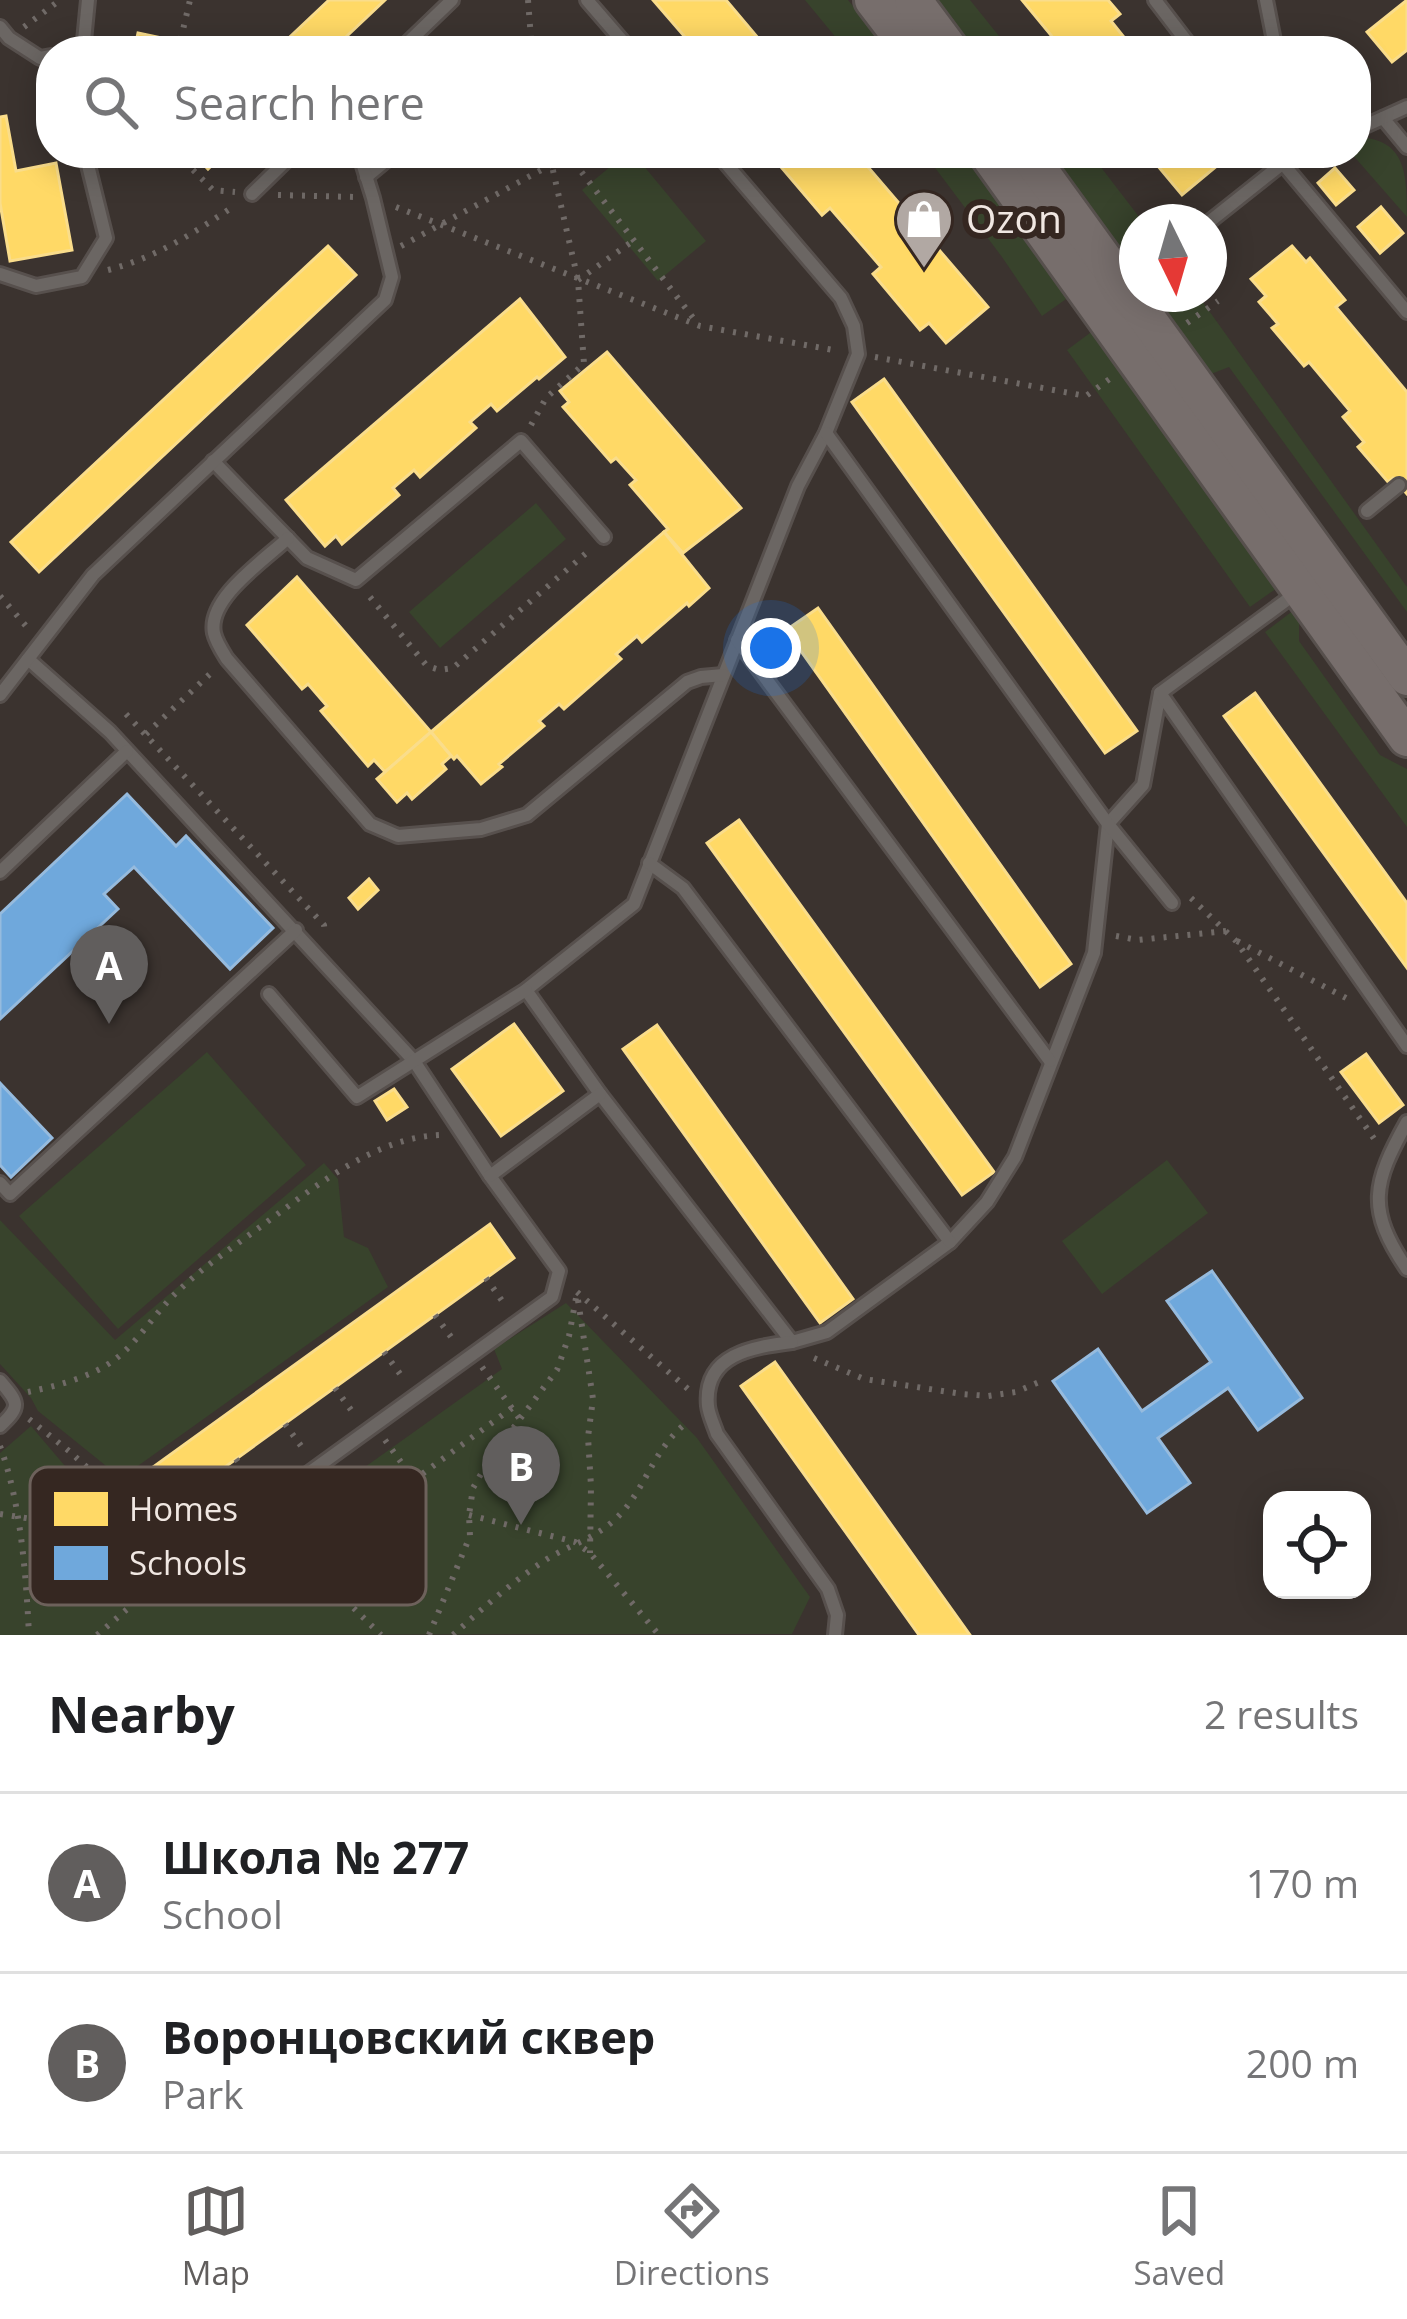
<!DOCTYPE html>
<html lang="en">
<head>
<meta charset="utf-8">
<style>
  :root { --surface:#fff; --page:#f6f6f6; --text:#202124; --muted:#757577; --line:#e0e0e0; --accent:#615e5d }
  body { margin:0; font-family:"Open Sans",sans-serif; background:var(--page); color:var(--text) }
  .controls { position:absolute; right:36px; bottom:36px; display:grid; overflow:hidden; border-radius:24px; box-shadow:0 6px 30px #0003 }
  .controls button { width:108px; height:108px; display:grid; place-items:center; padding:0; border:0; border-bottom:3px solid var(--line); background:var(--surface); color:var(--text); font:60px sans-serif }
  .compass { position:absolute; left:1119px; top:204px; width:108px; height:108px; border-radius:50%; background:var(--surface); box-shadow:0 6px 30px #0003; rotate:175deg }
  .you { position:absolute; left:771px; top:648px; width:42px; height:42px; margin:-30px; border:9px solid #fff; border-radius:50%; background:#1a73e8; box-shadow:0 0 0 18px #1a73e833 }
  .badge { display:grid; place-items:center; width:78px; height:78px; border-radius:50%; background:var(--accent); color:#fff; font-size:39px; font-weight:700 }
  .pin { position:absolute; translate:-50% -99px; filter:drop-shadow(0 3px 6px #0008) }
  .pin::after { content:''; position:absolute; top:63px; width:42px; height:36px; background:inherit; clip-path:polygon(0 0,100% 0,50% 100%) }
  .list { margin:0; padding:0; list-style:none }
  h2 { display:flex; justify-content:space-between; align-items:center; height:156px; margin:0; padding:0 48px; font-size:51px }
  h2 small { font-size:39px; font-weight:400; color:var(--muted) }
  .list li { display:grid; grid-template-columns:78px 1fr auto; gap:36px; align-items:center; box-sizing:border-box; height:180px; padding:0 48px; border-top:3px solid var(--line) }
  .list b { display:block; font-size:45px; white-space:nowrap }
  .list p { margin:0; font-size:39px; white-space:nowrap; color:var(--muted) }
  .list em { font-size:39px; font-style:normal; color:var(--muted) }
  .icon { flex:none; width:66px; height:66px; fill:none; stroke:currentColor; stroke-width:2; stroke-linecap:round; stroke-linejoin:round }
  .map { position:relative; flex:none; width:1407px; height:1635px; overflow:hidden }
  .search { position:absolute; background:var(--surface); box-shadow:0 6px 30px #0003; left:36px; right:36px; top:36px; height:132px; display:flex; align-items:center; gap:30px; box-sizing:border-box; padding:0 42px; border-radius:48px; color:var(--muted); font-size:45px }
  .sheet { height:516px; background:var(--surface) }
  nav { display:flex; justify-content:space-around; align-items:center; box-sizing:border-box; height:168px; border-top:3px solid var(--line); background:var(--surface); font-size:33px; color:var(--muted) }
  nav a { display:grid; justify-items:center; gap:6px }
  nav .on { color:var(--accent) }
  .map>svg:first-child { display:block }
</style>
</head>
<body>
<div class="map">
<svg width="1407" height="1635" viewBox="0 0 1407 1635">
  <rect width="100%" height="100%" fill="#3b332f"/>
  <g fill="#38432c">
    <polygon points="805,0 848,0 889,51 847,51"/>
    <polygon points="936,0 970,0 1011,51 974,51"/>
    <path d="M1366,138C1407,143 1407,179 1407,217L1351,153H1356V141Z"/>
    <polygon points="627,153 633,153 706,241 658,281 582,190"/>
    <polygon points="924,153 965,153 1069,297 1042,316 1002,257"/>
    <polygon points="1049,153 1090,153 1143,222 1137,222 1137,256 1129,262"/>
    <polygon points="1154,294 1197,294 1407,587 1407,612 1229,367 1211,374 1151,296"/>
    <polygon points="1094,330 1277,588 1250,607 1067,350"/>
    <polygon points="536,503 566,539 440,648 409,612"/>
    <polygon points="1294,610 1299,618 1299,641 1380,755 1407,769 1407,827 1265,632"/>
    <polygon points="207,1052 306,1165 118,1329 19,1216"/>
    <polygon points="1167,1160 1208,1213 1102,1294 1062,1241"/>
    <polygon points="324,1163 338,1179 344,1237 368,1248 388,1287 121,1478 38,1411 31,1398 0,1364 0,1220 115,1340"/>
    <polygon points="566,1303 697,1438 810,1597 792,1634 0,1635 0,1453 31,1426 179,1600 502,1369 494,1349"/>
  </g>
  <g fill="#ffd966" stroke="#fadd8b" stroke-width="3">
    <polygon points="329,0 385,0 331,51 275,51"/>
    <polygon points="653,0 726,0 769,51 682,51 676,44 685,37"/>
    <polygon points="1022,0 1108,0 1120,14 1111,21 1135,51 1064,51"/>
    <polygon points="1407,0 1407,50 1392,62 1367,32"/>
    <polygon points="138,33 166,39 163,51 134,51"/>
    <polygon points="6,116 16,171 56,163 72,250 10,261 0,203 0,117"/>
    <polygon points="193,153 224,153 208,169"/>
    <polygon points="783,153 856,153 988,307 946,343 929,323 920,330 873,274 881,267 830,208 822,215 775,160"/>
    <polygon points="1147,153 1219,153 1224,160 1182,195"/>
    <polygon points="1335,168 1354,190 1336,205 1318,183"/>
    <polygon points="1381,207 1403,233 1380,253 1358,227"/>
    <polygon points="328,246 356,275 39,572 11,542"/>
    <polygon points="1292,246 1306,262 1310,258 1345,300 1336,307 1407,392 1407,494 1393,478 1388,482 1358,447 1364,442 1343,417 1350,411 1309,362 1304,366 1272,328 1278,324 1259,302 1266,296 1251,279"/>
    <polygon points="520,299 565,357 539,379 537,377 497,411 491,404 470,422 476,428 420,477 414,470 393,488 399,495 342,544 336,536 325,546 286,500"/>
    <polygon points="607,352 741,508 683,553 664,532 668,529 630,485 636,480 616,458 611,462 563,407 569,402 560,391"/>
    <polygon points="884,379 1137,731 1105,753 852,402"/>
    <polygon points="664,532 709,588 689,606 687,603 642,642 637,636 616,654 621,659 564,709 559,704 539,721 544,726 499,764 502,767 481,784 457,756 454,759 431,732"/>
    <polygon points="297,577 431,732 385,772 374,760 368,766 321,711 327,706 308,684 302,689 247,625"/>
    <polygon points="818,608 1071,964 1040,987 786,630"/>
    <polygon points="1255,693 1407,903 1407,968 1224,716"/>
    <polygon points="431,732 451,756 442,764 446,769 412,799 407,793 397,802 377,779"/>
    <polygon points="739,820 994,1172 962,1195 707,843"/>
    <polygon points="369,879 378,890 358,909 349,898"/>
    <polygon points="514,1024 563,1091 501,1136 452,1069"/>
    <polygon points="657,1025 853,1299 820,1323 623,1049"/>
    <polygon points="1366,1054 1403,1105 1379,1123 1341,1072"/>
    <polygon points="394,1089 407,1107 387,1120 375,1101"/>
    <polygon points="490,1224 514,1258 160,1514 135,1480"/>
    <polygon points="775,1362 970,1635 919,1635 844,1530 741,1386"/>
  </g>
  <g fill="#6fa8dc" stroke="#96bbde" stroke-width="3">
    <polygon points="127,794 176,846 186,836 273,928 230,969 134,867 104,894 118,909 0,1019 0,914"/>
    <polygon points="0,1083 52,1138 11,1177 0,1165"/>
    <polygon points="1212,1271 1302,1398 1258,1430 1228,1388 1158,1438 1190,1483 1147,1513 1053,1381 1098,1349 1142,1411 1211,1362 1167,1301"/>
  </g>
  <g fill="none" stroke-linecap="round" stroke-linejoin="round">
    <g stroke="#57504d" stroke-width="18">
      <g id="lane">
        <polyline points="587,0 631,51"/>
        <polyline points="1155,0 1194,51"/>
        <polyline points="1266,0 1276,51"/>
        <polyline points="0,27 9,38 40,58 51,56"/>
        <polyline points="83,51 88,0"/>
        <polyline points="399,51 452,0"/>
        <polyline points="1383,118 1407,147"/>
        <polyline points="1356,130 1407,107"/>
        <polyline points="717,153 841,298 854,326 858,354 826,433 798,486 634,904 526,990 600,1094 792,1342 827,1332 950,1242 987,1202 1015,1157 1094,953 1108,824 1143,785 1160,693"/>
        <polyline points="1274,153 1407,312"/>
        <polyline points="366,177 389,158"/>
        <polyline points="252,194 294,153"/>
        <polyline points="1209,222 1282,164 1307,153"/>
        <polyline points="0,274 36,286 82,277 106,238 85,153"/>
        <polyline points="826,433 1108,824 1172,903"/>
        <polyline points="213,461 307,558 356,580 521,441 604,537"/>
        <polyline points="1367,511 1399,485"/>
        <path d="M288,538C265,560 207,598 214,633C216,642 222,651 227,659L370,824L398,836L481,829L527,815L687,682L701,677L723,675"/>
        <polyline points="1299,591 1160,693 1407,1046"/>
        <polyline points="737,640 1050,1061"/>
        <polyline points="28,659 110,732 414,1061 490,1176 559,1271 552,1297 165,1577"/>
        <polyline points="0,695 93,575 385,300 392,277 373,198 359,153"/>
        <polyline points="649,863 683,888 950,1242"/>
        <polyline points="0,872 127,751"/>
        <polyline points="269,994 357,1097 526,990"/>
        <path d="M1407,1122C1373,1183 1366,1209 1407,1269"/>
        <polyline points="490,1176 600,1094"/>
        <polyline points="0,1183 10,1194 296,930"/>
        <path d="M792,1342C753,1347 703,1354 708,1406C709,1415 714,1425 717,1434L828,1589L837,1615L835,1635"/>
        <path d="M0,1381C18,1402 22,1406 0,1426"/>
      </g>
    </g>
    <g stroke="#57504d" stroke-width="42">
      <g id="secondary">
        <polyline points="873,0 912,51"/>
        <polyline points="913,0 951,51"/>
        <polyline points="987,153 1407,738"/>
        <polyline points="1027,153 1407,677"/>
      </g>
    </g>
    <g stroke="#706a67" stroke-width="6" stroke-dasharray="3 9" stroke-linecap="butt">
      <polyline points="528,0 532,51"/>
      <polyline points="24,27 60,0"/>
      <polyline points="178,51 190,0"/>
      <polyline points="176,153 213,190 235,192"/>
      <polyline points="567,153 697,323"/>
      <polyline points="278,195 355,197"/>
      <polyline points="396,207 700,326 839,351"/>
      <polyline points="401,246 569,155"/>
      <path d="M108,270C155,258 194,233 234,206"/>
      <polyline points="578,280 633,241"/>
      <polyline points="1187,323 1218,301"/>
      <polyline points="875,357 1086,396 1111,378"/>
      <polyline points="531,425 546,398 584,364 578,280 549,153"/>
      <polyline points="0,596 26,626"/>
      <polyline points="370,597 427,666 440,670 453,668 591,549"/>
      <polyline points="126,714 324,925 325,934"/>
      <polyline points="146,734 211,673"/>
      <polyline points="1191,898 1236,941 1375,1140"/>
      <polyline points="1116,936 1138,940 1226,931"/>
      <polyline points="1237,941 1348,999"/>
      <polyline points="486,1278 505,1305"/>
      <polyline points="577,1292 688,1389"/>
      <polyline points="578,1300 593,1399 588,1437 591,1486 590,1553"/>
      <polyline points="435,1315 454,1341"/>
      <polyline points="384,1352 403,1378"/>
      <polyline points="814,1358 864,1379 962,1394 988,1396 1016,1392 1039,1382"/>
      <polyline points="482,1367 519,1418"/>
      <polyline points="335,1388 354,1414"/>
      <path d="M28,1392C56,1386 92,1377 114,1360C136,1344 151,1319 170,1299C195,1273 226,1252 256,1230C310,1191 372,1137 441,1135"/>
      <polyline points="29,1419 69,1451 177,1549"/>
      <polyline points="285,1424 304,1450"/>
      <polyline points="385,1440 414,1480 512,1408"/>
      <path d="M0,1446C21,1503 26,1575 29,1635"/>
      <polyline points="236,1459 255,1485"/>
      <polyline points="185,1496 204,1522"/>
      <polyline points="0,1514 45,1521 136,1512"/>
      <polyline points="469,1515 575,1542 590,1553 659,1635"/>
      <polyline points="268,1524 381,1635"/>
      <polyline points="97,1635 153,1587"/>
      <polyline points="429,1635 470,1536 469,1515 473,1488 489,1460 557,1370 569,1336 576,1298"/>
      <path d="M453,1635C483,1608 513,1581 547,1559C568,1546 592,1539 611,1523C646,1494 650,1450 689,1421"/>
    </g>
    <use href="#lane" stroke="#6b6663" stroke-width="12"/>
    <use href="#secondary" stroke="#776e6c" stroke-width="36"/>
  </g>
  <defs>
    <g id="shop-pin" transform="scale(3)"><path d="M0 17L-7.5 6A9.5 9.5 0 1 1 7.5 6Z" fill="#b1a8a3" stroke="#352721"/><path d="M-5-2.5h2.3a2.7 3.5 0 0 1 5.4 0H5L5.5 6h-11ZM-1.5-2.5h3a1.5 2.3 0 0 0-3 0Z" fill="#fff"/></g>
  </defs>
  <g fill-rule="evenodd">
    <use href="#shop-pin" x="924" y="219"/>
  </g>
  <g text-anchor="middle" stroke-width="12" stroke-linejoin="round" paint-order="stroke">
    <g font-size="39" fill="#f0e7e2" stroke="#352721" text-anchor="start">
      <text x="966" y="233">Ozon</text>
    </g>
  </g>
  <rect x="30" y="1467" width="396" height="138" rx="18" fill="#352721" stroke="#6d615b" stroke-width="3"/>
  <rect x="54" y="1492" width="54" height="34" fill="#ffd966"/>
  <rect x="54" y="1546" width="54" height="34" fill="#6fa8dc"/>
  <g font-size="33" fill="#f0e7e2">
    <text x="129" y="1521">Homes</text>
    <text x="129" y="1575">Schools</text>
  </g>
</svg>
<div class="controls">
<button><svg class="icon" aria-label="locate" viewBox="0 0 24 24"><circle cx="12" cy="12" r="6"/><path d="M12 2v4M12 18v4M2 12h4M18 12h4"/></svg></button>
</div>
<svg class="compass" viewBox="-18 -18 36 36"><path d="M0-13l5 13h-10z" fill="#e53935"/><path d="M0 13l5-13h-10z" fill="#757577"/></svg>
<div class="you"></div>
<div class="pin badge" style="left:109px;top:1024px">A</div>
<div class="pin badge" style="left:521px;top:1525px">B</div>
<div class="search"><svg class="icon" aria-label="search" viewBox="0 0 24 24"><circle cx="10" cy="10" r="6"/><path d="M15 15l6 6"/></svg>Search here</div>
</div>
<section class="sheet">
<h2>Nearby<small>2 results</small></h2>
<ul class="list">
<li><span class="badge">A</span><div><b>Школа № 277</b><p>School</p></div><em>170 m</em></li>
<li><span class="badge">B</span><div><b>Воронцовский сквер</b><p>Park</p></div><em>200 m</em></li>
</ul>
</section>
<nav>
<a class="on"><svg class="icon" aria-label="map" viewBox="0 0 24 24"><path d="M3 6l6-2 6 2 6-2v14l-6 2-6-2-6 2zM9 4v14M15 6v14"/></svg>Map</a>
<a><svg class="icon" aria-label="directions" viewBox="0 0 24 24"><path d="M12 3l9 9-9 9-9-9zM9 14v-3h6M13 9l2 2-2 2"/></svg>Directions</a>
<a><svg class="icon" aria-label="saved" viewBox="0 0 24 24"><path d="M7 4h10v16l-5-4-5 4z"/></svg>Saved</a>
</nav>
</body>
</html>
